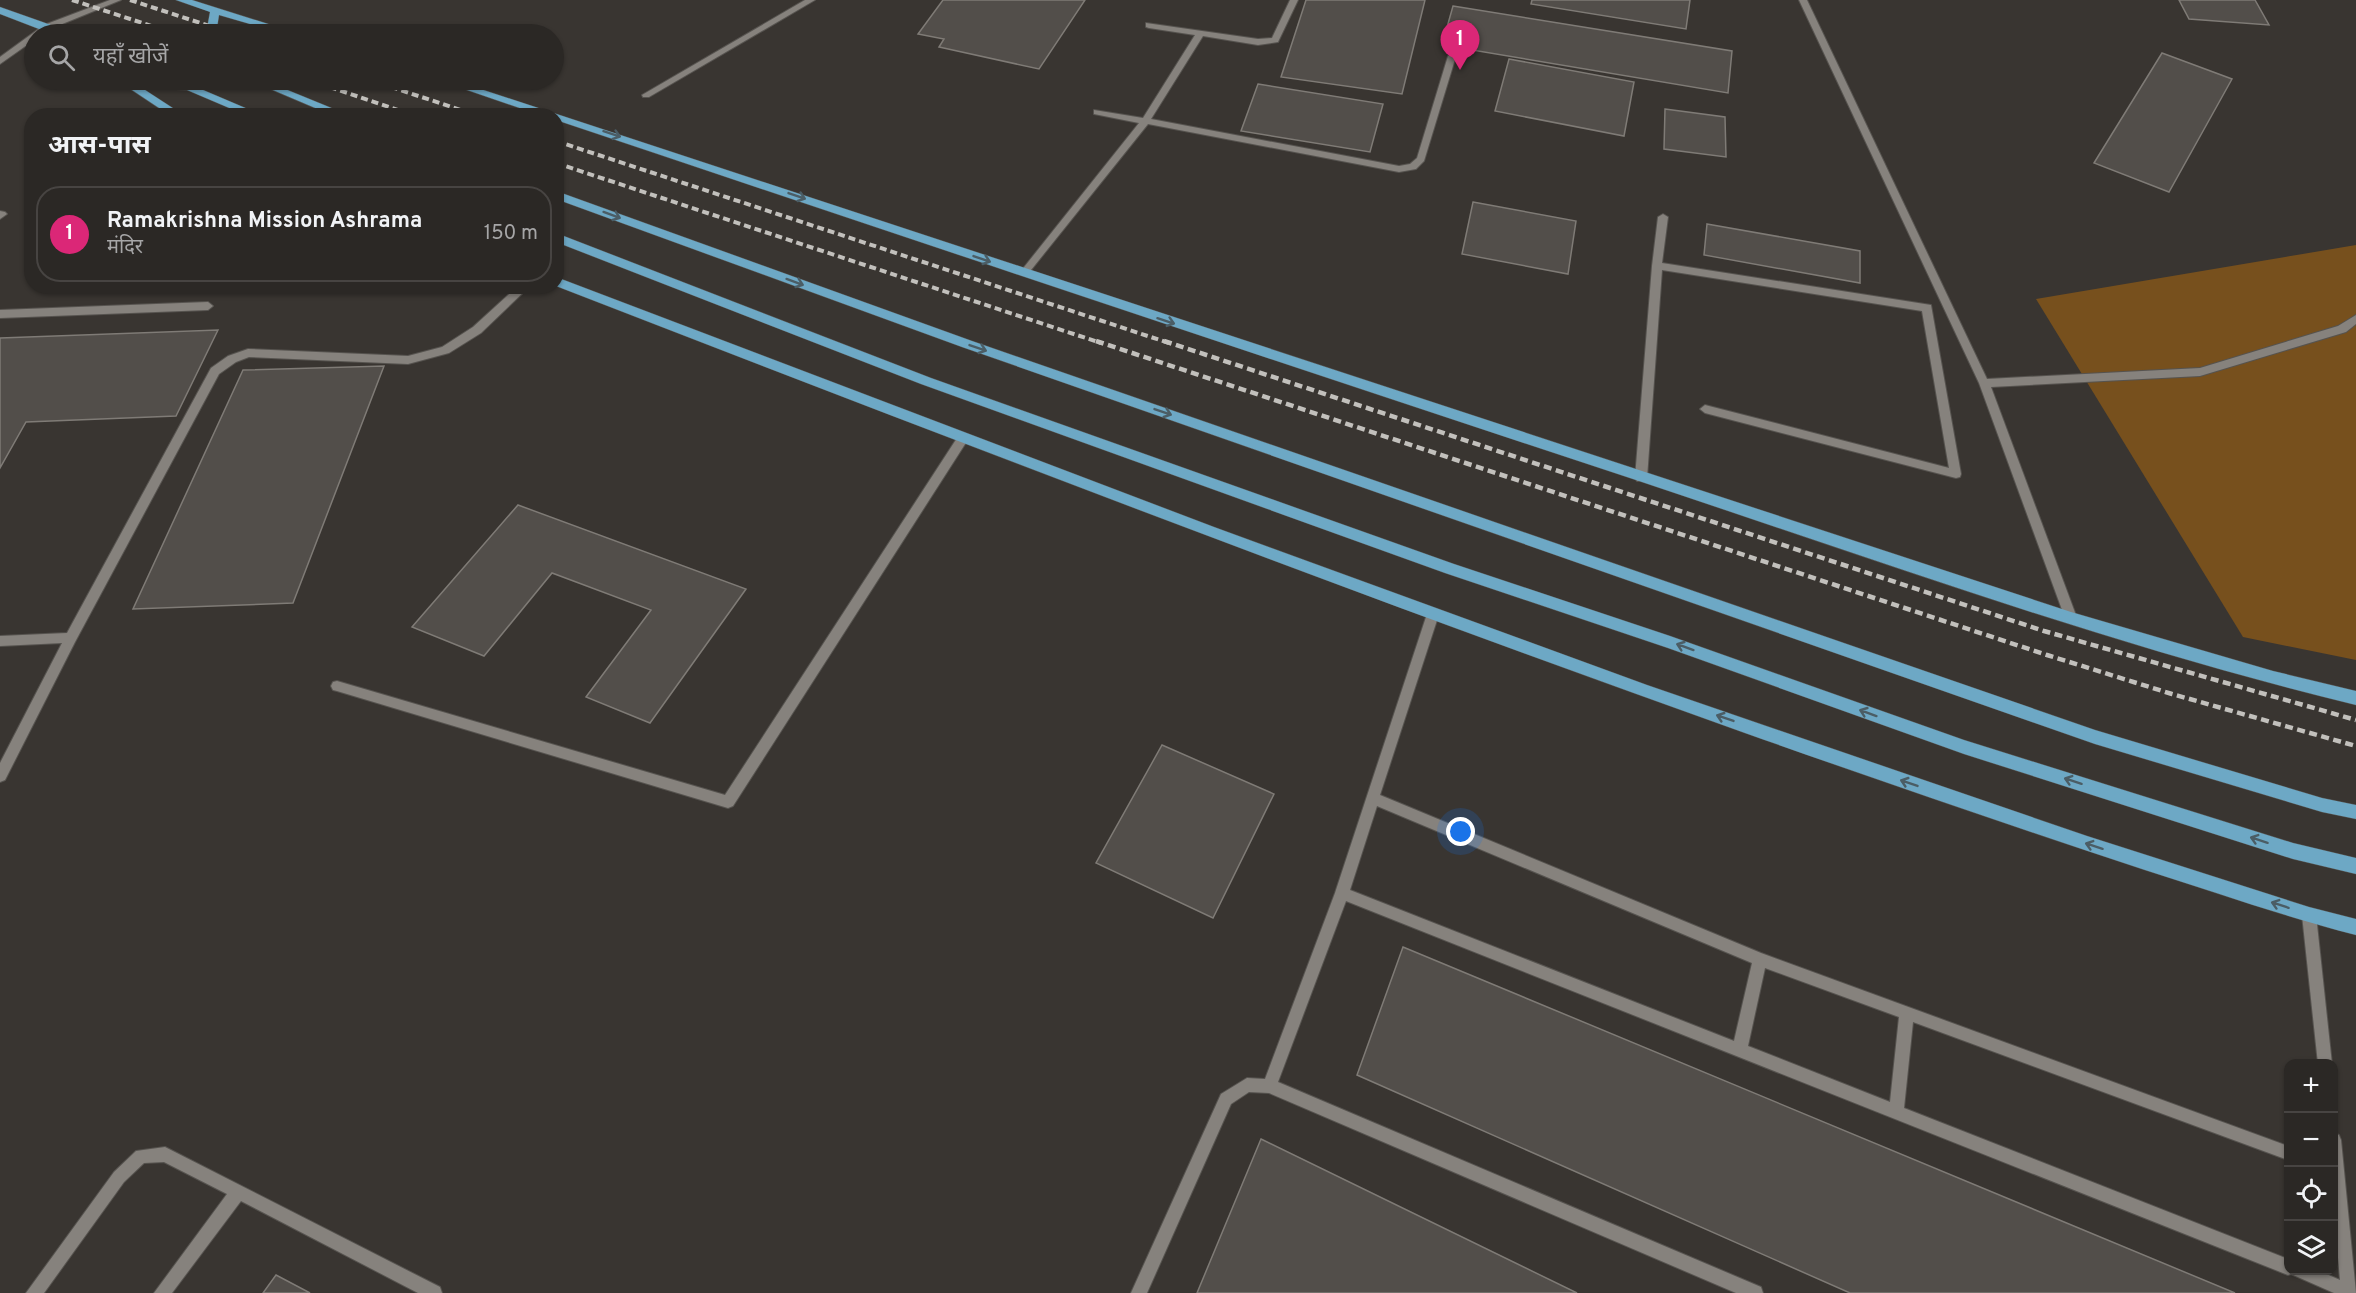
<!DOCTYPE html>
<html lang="hi">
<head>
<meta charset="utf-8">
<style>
  :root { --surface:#2b2825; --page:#373432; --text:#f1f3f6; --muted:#a6a6a7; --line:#474442; --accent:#db2777 }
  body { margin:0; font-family:Overpass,"Noto Sans Devanagari",sans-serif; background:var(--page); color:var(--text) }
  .controls { position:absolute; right:18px; bottom:18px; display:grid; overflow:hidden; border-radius:12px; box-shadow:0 2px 4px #0004 }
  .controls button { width:54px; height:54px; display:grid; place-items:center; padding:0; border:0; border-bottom:2px solid var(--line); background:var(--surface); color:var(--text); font:30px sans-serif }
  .you { position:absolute; left:1461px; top:832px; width:21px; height:21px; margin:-15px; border:4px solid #fff; border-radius:50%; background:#1a73e8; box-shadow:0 0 0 9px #1a73e833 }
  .badge { display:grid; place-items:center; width:39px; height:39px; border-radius:50%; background:var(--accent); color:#fff; font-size:20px; font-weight:700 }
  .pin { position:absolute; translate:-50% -50px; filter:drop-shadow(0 2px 3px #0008) }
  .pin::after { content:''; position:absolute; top:32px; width:21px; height:18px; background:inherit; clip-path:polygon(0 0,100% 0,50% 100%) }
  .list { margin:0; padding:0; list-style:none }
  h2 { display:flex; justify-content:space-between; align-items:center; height:78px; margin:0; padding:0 24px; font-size:26px }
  h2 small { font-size:20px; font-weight:400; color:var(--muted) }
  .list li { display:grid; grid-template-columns:39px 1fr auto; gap:18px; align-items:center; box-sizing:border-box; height:96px; margin:0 12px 12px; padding:0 12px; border:2px solid var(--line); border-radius:24px }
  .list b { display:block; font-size:22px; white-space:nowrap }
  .list p { margin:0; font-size:20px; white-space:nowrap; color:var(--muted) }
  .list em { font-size:20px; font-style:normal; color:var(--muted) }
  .icon { flex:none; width:33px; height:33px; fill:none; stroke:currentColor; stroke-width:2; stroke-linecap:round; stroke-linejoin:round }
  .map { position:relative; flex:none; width:2356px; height:1293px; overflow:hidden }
  .search { position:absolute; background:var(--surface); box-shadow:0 2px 4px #0004; left:24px; top:24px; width:540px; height:66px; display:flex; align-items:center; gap:15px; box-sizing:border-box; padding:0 21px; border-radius:33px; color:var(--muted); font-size:22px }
  .panel { position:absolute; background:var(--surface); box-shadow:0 2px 4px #0004; left:24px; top:108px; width:540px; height:186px; border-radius:24px }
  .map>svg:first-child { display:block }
</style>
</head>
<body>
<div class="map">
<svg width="2356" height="1293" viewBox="0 0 2356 1293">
  <rect width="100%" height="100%" fill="#393531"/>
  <polygon fill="#77501d" points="2356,245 2356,660 2243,637 2036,299"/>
  <g fill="#524e4a" stroke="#7f7b76" stroke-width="1.5">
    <polygon points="943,0 1085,0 1039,69 939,47 944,39 918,34"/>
    <polygon points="1306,0 1425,0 1402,94 1281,77"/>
    <polygon points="1532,0 1690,0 1686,29 1531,4"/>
    <polygon points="2179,0 2255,0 2269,25 2189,19"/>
    <polygon points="1453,6 1732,51 1728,93 1442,45"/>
    <polygon points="2162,53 2232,79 2169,192 2094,163"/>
    <polygon points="1509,59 1634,82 1624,136 1495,111"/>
    <polygon points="1258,84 1383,104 1370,152 1241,131"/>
    <polygon points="1665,109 1725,117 1726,157 1664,149"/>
    <polygon points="1473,202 1576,221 1568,274 1462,254"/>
    <polygon points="1707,224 1860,251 1860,283 1704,255"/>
    <polygon points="218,330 176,416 26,422 0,468 0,338"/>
    <polygon points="384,366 293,603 133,609 243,370"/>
    <polygon points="518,505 746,589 650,723 586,697 651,610 552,573 484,656 412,627"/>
    <polygon points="1162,745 1274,794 1213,918 1096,863"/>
    <polygon points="1403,947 2235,1293 1850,1293 1357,1075"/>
    <polygon points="1261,1139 1577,1293 1197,1293"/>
    <polygon points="276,1275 310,1293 263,1293"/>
  </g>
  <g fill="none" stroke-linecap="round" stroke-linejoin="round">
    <g stroke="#56534f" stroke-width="2">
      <g id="service">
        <polygon points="0,211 5,212 7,214 0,219"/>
        <polygon points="518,286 530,286 481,333 449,353 408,364 249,357 236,362 219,374 75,642 5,780 0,782 0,763 62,643 0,646 0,636 67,633 211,368 228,356 248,349 408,356 442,347 473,327"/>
        <polygon points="208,302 213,306 208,310 0,318 0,310"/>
        <polygon points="963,434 967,435 968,438 967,441 733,806 728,808 337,691 333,690 331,686 333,682 337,681 725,795 959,435"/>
        <path d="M1433,609L1437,611L1439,614L1380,795L1761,953L2288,1146V1160L1913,1022L1904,1108L2288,1259V1270H2317L2340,1280L2334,1213V1133L2339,1135L2341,1140L2356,1293H2334L2291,1274L2288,1275L1346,901L1278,1082L1761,1287L1763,1293H1736L1269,1093L1249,1092L1231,1104L1147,1293H1131L1221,1094L1247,1078L1265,1079L1335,893L1427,614L1429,611ZM1377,806L1752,963L1734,1041L1350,890ZM1765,968L1899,1017L1890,1102L1748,1046Z"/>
        <polygon points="2309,909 2314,910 2316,915 2332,1064 2318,1064 2302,915 2304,910"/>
        <polygon points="165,1147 440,1287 442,1293 418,1293 241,1201 172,1293 154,1293 227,1194 164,1162 144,1163 124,1182 44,1293 26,1293 114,1172 136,1151"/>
      </g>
    </g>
    <g stroke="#56534f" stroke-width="2">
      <g id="minor">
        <polygon points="805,0 815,0 649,97 643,97 642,95"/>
        <polygon points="1290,0 1298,0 1278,42 1258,45 1203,36 1151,119 1399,166 1410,164 1417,158 1448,56 1455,54 1456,56 1424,161 1416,169 1399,172 1148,124 1027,275 1021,275 1021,271 1139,123 1094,114 1094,110 1143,118 1195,35 1149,28 1146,27 1146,23 1258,39 1272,38"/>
        <polygon points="1799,0 1807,0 1987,379 2200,368 2338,326 2356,315 2356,324 2346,332 2200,376 1991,387 2077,618 2075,621 2067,621 2065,618 1979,383"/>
        <polygon points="1663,214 1668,217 1662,263 1931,305 1961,474 1960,477 1956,478 1705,413 1700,409 1705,405 1949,468 1922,311 1662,270 1647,478 1645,481 1637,481 1635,478 1652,266 1658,217"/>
      </g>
    </g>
    <g stroke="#56534f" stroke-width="2">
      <polygon id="tertiary" points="110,0 121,0 50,29 42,34 34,34 34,40 0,64 0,57 44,25"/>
    </g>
    <g stroke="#56534f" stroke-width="1">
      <g id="primary">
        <polygon points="176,0 192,0 300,34 285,34 219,15 216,34 206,34 210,12"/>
        <polygon points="0,7 51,25 63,34 52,34 0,14"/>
        <polygon points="117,80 189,84 264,116 248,116 187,90 142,88 185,116 171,116"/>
        <polygon points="249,80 263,80 351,116 334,116"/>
        <path d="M438,80H453L2071,612L2273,671L2356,691V705C2113,646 1876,560 1639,481C1278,362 917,241 556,120V116H543Z"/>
        <polygon points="556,191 972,341 2095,730 2322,798 2356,805 2356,819 2322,812 2095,744 962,347 556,199"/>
        <polygon points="556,233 931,378 1454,564 1670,636 1964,740 2293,843 2356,858 2356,874 2293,859 1964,754 1668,648 1445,573 921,384 556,242"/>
        <path d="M556,277L1214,527L1647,685L2087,836L2309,907L2356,919V935C2285,917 2215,892 2145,870C2011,826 1878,780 1745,733C1346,591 951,439 556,286Z"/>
      </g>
    </g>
    <use href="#service" fill="#86827d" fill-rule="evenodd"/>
    <use href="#minor" fill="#86827d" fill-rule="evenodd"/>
    <use href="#tertiary" fill="#86827d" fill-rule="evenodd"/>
    <use href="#primary" fill="#6da8c5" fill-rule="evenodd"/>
    <g stroke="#c2c0bc" stroke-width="4" stroke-dasharray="7 4" stroke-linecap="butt">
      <polyline points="72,0 176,34"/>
      <polyline points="130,0 234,34"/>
      <polyline points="309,80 416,116"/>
      <polyline points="370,80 479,116"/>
      <polyline points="556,141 1169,343"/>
      <polyline points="556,163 1101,343"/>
    </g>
    <g stroke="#c2c0bc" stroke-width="4.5" stroke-dasharray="8 4.5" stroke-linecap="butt">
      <polyline points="1096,341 2047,655 2172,694 2356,746"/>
      <polyline points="1164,341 2044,631 2356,720"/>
    </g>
  </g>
  <defs><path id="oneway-shaft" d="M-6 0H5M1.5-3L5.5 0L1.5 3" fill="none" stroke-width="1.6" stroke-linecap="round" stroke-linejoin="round" transform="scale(1.5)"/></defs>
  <g stroke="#4b5d65">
    <use href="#oneway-shaft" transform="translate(612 134) rotate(18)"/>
    <use href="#oneway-shaft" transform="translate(797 196) rotate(19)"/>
    <use href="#oneway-shaft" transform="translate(612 215) rotate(20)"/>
    <use href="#oneway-shaft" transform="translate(982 259) rotate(19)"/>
    <use href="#oneway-shaft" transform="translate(795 282) rotate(20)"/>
    <use href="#oneway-shaft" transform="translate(1166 321) rotate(18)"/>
    <use href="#oneway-shaft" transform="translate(978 348) rotate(19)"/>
    <use href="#oneway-shaft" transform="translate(1163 412) rotate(19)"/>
    <use href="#oneway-shaft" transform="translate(1685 647) rotate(-160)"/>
    <use href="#oneway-shaft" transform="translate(1868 713) rotate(-160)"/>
    <use href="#oneway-shaft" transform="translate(1725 718) rotate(-161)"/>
    <use href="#oneway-shaft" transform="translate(2073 781) rotate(-162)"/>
    <use href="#oneway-shaft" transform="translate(1909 783) rotate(-161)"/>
    <use href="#oneway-shaft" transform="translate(2259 840) rotate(-162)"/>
    <use href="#oneway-shaft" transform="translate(2094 846) rotate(-162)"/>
    <use href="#oneway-shaft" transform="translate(2280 905) rotate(-162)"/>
  </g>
</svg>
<div class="controls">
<button>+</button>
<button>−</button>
<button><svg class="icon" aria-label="locate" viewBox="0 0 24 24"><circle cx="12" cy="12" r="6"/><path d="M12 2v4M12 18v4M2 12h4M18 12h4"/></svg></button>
<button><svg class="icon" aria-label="layers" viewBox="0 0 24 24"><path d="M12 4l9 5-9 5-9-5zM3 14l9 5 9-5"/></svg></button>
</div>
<div class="you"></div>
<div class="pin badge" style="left:1460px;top:70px">1</div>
<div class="search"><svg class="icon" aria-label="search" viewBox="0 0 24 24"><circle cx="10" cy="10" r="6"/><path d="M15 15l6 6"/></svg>यहाँ खोजें</div>
<section class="panel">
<h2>आस-पास<small></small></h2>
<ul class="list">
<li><span class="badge">1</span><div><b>Ramakrishna Mission Ashrama</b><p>मंदिर</p></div><em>150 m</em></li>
</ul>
</section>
</div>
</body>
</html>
